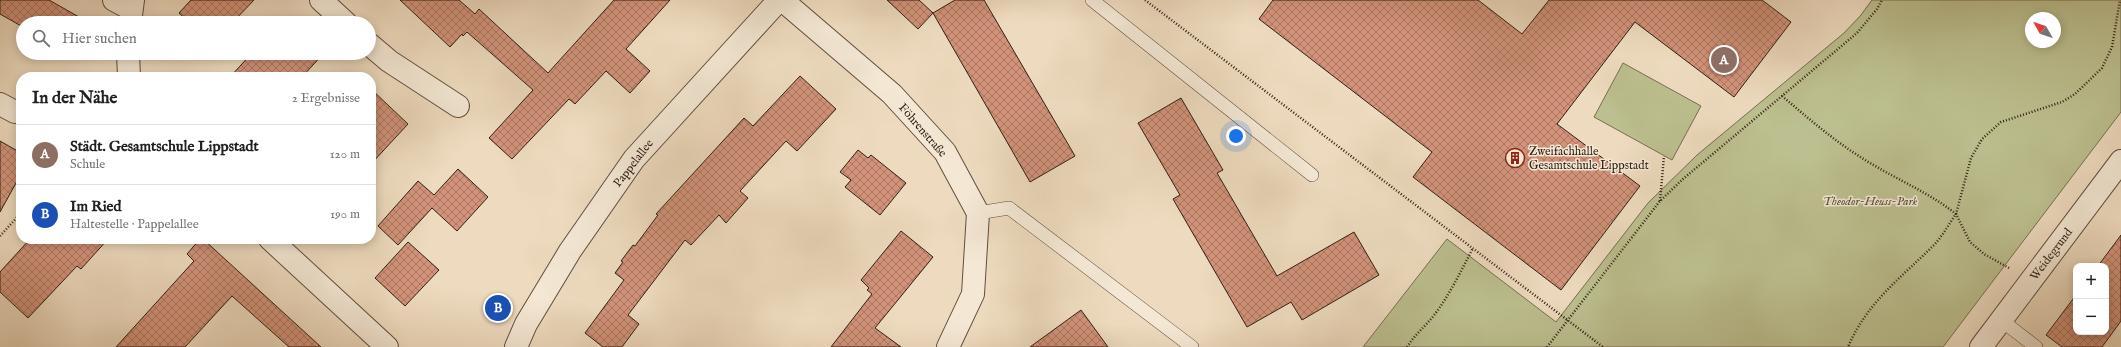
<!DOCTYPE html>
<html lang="de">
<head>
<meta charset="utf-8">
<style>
  :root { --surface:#fff; --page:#f6f6f6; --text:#202124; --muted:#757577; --line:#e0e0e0; --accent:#8f2418 }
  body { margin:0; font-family:"IM FELL English",serif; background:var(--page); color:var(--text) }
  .controls { position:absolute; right:12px; bottom:12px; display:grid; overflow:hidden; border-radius:8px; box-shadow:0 2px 10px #0003 }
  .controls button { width:36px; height:36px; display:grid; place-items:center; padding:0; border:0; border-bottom:1px solid var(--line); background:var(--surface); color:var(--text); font:20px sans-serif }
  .compass { position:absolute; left:2025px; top:12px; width:36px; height:36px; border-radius:50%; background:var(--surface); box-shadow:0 2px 10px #0003; rotate:310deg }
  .you { position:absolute; left:1236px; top:136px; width:14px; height:14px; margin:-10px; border:3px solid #fff; border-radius:50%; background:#1a73e8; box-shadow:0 0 0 6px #1a73e833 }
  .badge { display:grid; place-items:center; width:26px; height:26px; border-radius:50%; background:var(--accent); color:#fff; font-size:13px; font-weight:700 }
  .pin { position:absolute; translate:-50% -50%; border:2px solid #fff; box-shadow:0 1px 4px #0006 }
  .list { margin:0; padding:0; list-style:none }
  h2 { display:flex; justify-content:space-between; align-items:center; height:52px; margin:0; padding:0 16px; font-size:17px }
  h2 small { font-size:13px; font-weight:400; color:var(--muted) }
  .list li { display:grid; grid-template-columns:26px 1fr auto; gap:12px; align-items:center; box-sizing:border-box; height:60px; padding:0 16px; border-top:1px solid var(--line) }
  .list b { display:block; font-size:15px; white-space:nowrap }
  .list p { margin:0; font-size:13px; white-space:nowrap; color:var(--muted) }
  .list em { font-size:13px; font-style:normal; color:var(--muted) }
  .icon { flex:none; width:22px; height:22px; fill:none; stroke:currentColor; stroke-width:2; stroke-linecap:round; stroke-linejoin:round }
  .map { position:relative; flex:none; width:2121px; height:347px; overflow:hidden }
  .search { position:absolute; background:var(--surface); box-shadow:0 2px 10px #0003; left:16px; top:16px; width:360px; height:44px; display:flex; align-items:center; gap:10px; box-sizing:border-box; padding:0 14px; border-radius:22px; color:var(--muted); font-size:15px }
  .panel { position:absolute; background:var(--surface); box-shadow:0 2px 10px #0003; left:16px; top:72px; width:360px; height:172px; border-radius:16px }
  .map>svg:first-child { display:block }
</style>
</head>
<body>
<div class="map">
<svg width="2121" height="347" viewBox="0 0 2121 347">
  <defs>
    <pattern id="building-cross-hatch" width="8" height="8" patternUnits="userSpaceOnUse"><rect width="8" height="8" fill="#d2937a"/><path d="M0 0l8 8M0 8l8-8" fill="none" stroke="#ab7763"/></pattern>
  </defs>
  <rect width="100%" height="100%" fill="#eedbbf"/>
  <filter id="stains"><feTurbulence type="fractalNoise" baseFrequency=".005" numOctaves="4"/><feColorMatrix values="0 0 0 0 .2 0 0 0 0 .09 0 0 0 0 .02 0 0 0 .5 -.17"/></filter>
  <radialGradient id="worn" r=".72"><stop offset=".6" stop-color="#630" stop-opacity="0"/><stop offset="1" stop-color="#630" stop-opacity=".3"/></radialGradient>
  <g fill="#bcbf8f" stroke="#766e52" fill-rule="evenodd">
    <path d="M1872,0H2121V112L1943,347H1363L1447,239L1556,322L1648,203L1697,155L1844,33L1861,15ZM2031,18H2055V42H2031Z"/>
    <polygon points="1623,63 1701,106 1672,160 1594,117"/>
  </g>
  <g fill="url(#building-cross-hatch)" stroke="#301e14">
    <polygon points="0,0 49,0 86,21 85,23 23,23 23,27 0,14"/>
    <polygon points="191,0 254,0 232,23 190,23 179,13"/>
    <polygon points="400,0 459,0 475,14 479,9 548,73 614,0 670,0 626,49 650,71 630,93 606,71 575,104 569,99 512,159 489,138 533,90 467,32 463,36 462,34 450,47"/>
    <polygon points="887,0 919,0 933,13 918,29"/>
    <polygon points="955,0 984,0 1075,156 1030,182 933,13"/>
    <polygon points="1273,0 1478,0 1522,34 1549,0 1762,0 1791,22 1734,97 1635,22 1557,124 1640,186 1561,290 1413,177 1432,152 1259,19"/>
    <polygon points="252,53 324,53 302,77 230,77"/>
    <polygon points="800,76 836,109 797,151 786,141 740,191 748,198 726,223 719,215 691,245 685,240 628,315 639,324 622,347 603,347 585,333 624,280 615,273 623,262 621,261 633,245 635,246 658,215 656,214 744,118 753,126"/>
    <polygon points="371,89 408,124 371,164"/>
    <polygon points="1181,98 1223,170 1217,173 1277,276 1354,232 1379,275 1302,320 1291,302 1247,327 1173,199 1180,195 1138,123"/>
    <polygon points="0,141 21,153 21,174 0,212"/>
    <polygon points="858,150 868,158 871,155 906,183 880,215 845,187 851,180 840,172"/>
    <polygon points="458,169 488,197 457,231 432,208 398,245 378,226 418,181 434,195"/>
    <polygon points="901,231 933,257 875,328 901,347 831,347 872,294 867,290 869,288 861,280"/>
    <polygon points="2121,235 2121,321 2102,347 2062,347 2046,335 2076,295 2076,332 2106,332 2106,266 2098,266"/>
    <polygon points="30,239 108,239 81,269 77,266 28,318 0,292 0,272"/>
    <polygon points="200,239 203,239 321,347 289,347 232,296 185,347 116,347 194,261 187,254"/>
    <polygon points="408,242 439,270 405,306 375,278"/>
    <polygon points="1081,310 1108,347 1030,347"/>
  </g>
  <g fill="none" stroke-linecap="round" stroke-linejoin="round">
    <g stroke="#604d3f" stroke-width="14">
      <g id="service">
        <polyline points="1092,0 1312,175"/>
        <polyline points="978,213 1009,208 1192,347"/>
        <polyline points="2001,320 2036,347"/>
      </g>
    </g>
    <g stroke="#604d3f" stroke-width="24">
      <g id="minor">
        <polyline points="114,0 131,9"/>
        <polyline points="321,0 346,23"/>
        <polyline points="782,0 892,94 945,152 978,213 973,294 948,347"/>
        <polyline points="130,23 133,0"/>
        <polyline points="369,44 389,61 458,106"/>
        <polyline points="128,53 129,77"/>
        <polyline points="0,104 15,112 21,112"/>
        <polyline points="270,239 387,347"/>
        <polyline points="516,347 526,324 570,251 634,159 779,0"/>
        <polyline points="1981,347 2121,161"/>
      </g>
    </g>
    <g stroke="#301e14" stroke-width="2.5" stroke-dasharray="1 2" stroke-linecap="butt">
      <polyline points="1145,0 1603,347"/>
      <path d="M1782,96C1808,118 1833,140 1862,158C1893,178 1927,191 1956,214C1949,224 1943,235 1935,244C1902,277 1867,302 1848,347"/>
      <polyline points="1660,201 1664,156"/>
      <polyline points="0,236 21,213"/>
      <polyline points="2009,268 1984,254 1970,242 1956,214 1971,158 1982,139 2001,122 2062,102 2075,94 2102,68 2112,47 2120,0"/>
      <path d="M1407,347C1415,334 1426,326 1435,314C1450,294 1461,271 1473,248"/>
      <polyline points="1547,347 1660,201 1683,179 1857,33 1877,9 1882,0"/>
    </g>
    <use href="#service" stroke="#f4e8d5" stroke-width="13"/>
    <use href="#minor" stroke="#f4e8d5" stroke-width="22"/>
  </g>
  <defs>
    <g id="building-ring" transform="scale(1)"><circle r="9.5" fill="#f4e8d5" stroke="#8f2418" stroke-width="1.5"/><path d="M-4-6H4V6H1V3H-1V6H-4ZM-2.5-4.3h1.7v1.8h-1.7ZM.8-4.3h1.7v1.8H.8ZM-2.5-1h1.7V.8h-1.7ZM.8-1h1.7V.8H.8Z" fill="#8f2418"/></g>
  </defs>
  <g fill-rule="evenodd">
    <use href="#building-ring" x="1515" y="158"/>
  </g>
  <g text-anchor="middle" stroke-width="3" stroke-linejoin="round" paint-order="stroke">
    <g font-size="12" fill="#301e14" stroke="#f4e8d5">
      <text transform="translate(923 130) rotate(49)" y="4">Föhrenstraße</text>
      <text transform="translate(633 163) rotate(-52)" y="4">Pappelallee</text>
      <text transform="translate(2051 254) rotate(-53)" y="4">Weidegrund</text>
    </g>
    <g font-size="12" fill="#301e14" stroke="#f4e8d5" text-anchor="start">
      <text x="1529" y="155">Zweifachhalle<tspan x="1529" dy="14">Gesamtschule Lippstadt</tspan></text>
    </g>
    <g font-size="12" font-style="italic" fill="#5a4e39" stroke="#f4e8d5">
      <text x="1870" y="205">Theodor-Heuss-Park</text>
    </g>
  </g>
  <rect width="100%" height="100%" filter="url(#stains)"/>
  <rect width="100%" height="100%" fill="url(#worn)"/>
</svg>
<div class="controls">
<button>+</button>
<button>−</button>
</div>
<svg class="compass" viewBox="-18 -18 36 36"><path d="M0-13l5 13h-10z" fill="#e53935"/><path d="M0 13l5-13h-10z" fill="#757577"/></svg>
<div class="you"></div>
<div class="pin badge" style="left:1724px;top:60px;background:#8d6e63">A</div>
<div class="pin badge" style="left:498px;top:308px;background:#1a4fb4">B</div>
<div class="search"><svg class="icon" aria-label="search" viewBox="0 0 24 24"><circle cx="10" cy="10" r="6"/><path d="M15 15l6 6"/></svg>Hier suchen</div>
<section class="panel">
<h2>In der Nähe<small>2 Ergebnisse</small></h2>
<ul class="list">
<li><span class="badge" style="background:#8d6e63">A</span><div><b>Städt. Gesamtschule Lippstadt</b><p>Schule</p></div><em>120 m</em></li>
<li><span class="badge" style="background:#1a4fb4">B</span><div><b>Im Ried</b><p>Haltestelle · Pappelallee</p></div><em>190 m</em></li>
</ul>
</section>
</div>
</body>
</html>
